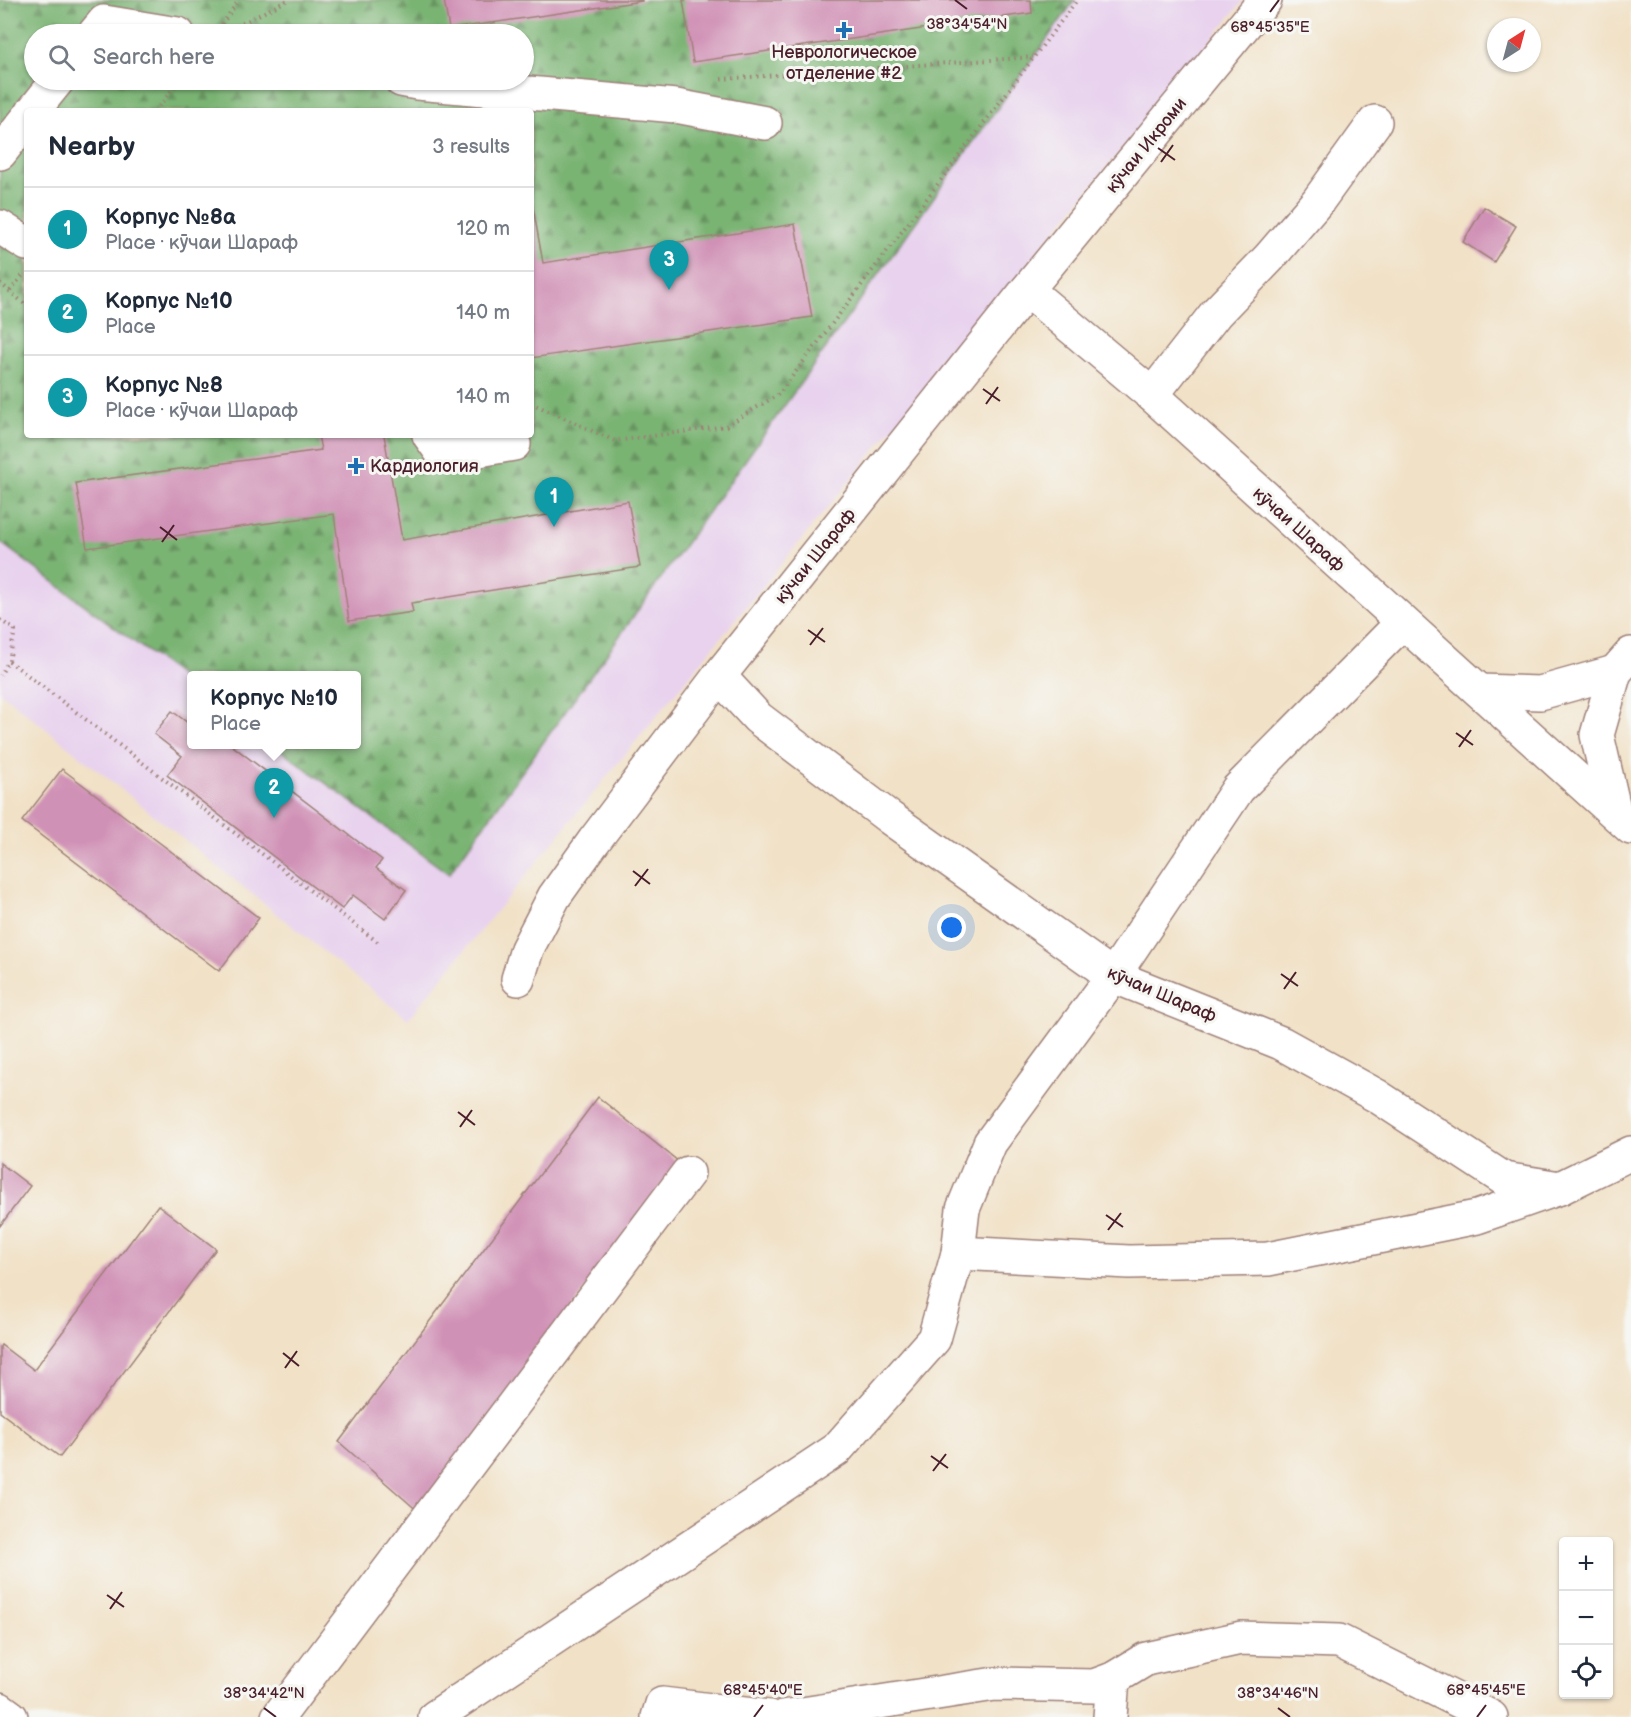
<!DOCTYPE html>
<html lang="en">
<head>
<meta charset="utf-8">
<style>
  :root { --surface:#fff; --page:#f6f6f7; --text:#1f2937; --muted:#747a83; --line:#e0e1e3; --accent:#0b8043 }
  body { margin:0; font-family:"Balsamiq Sans",sans-serif; background:var(--page); color:var(--text) }
  .controls { position:absolute; right:18px; bottom:18px; display:grid; overflow:hidden; border-radius:6px; box-shadow:0 2px 4px #0004 }
  .controls button { width:54px; height:54px; display:grid; place-items:center; padding:0; border:0; border-bottom:2px solid var(--line); background:var(--surface); color:var(--text); font:30px sans-serif }
  .compass { position:absolute; left:1487px; top:18px; width:54px; height:54px; border-radius:50%; background:var(--surface); box-shadow:0 2px 4px #0004; rotate:36deg }
  .you { position:absolute; left:952px; top:928px; width:21px; height:21px; margin:-15px; border:4px solid #fff; border-radius:50%; background:#1a73e8; box-shadow:0 0 0 9px #1a73e833 }
  .badge { display:grid; place-items:center; width:39px; height:39px; border-radius:50%; background:var(--accent); color:#fff; font-size:20px; font-weight:700 }
  .pin { position:absolute; translate:-50% -50px; filter:drop-shadow(0 2px 3px #0008) }
  .pin::after { content:''; position:absolute; top:32px; width:21px; height:18px; background:inherit; clip-path:polygon(0 0,100% 0,50% 100%) }
  .popup { position:absolute; left:187px; top:671px; width:174px; height:78px; box-sizing:border-box; display:grid; place-content:center; border-radius:6px; background:var(--surface); filter:drop-shadow(0 2px 4px #0005); font-size:20px; white-space:nowrap; color:var(--muted) }
  .popup b { font-size:22px; color:var(--text) }
  .popup::after { content:''; position:absolute; left:50%; top:100%; margin-left:-12px; border:12px solid transparent; border-top-color:var(--surface) }
  .list { margin:0; padding:0; list-style:none }
  h2 { display:flex; justify-content:space-between; align-items:center; height:78px; margin:0; padding:0 24px; font-size:26px }
  h2 small { font-size:20px; font-weight:400; color:var(--muted) }
  .list li { display:grid; grid-template-columns:39px 1fr auto; gap:18px; align-items:center; box-sizing:border-box; height:84px; padding:0 24px; border-top:2px solid var(--line) }
  .list b { display:block; font-size:22px; white-space:nowrap }
  .list p { margin:0; font-size:20px; white-space:nowrap; color:var(--muted) }
  .list em { font-size:20px; font-style:normal; color:var(--muted) }
  .icon { flex:none; width:33px; height:33px; fill:none; stroke:currentColor; stroke-width:2; stroke-linecap:round; stroke-linejoin:round }
  .map { position:relative; flex:none; width:1631px; height:1717px; overflow:hidden }
  .search { position:absolute; background:var(--surface); box-shadow:0 2px 4px #0004; left:24px; top:24px; width:510px; height:66px; display:flex; align-items:center; gap:15px; box-sizing:border-box; padding:0 21px; border-radius:33px; color:var(--muted); font-size:22px }
  .panel { position:absolute; background:var(--surface); box-shadow:0 2px 4px #0004; left:24px; top:108px; width:510px; height:330px; border-radius:6px }
  .map>svg:first-child { display:block }
</style>
</head>
<body>
<div class="map">
<svg width="1631" height="1717" viewBox="0 0 1631 1717">
  <defs>
    <pattern id="forest-firs" width="22" height="20" patternUnits="userSpaceOnUse" patternTransform="scale(1.5)"><rect width="22" height="20" fill="#7ab473"/><path d="M5 1l3.5 6h-7zM16 11l3.5 6h-7z" fill="#66925f"/></pattern>
  </defs>
  <rect width="100%" height="100%" fill="#f6f6f2"/>
  <filter id="ink" filterUnits="userSpaceOnUse"><feTurbulence type="fractalNoise" baseFrequency=".0167" numOctaves="2"/><feDisplacementMap in="SourceGraphic" scale="12" xChannelSelector="R" yChannelSelector="G"/><feConvolveMatrix kernelMatrix="1 2 1 2 8 2 1 2 1" color-interpolation-filters="sRGB"/></filter>
  <filter id="wash" filterUnits="userSpaceOnUse"><feTurbulence type="fractalNoise" baseFrequency=".008" numOctaves="4" result="noise"/><feDisplacementMap in="SourceGraphic" scale="24" xChannelSelector="R" yChannelSelector="G"/><feGaussianBlur stdDeviation="1.35" result="paint"/><feColorMatrix in="noise" values="0 0 0 0 0 0 0 0 0 0 0 0 0 0 0 0 0 1.4 0 .05"/><feComposite in="paint" operator="in"/></filter>
  <g filter="url(#wash)">
    <rect width="100%" height="100%" fill="#f1e1c6"/>
    <path fill="#e8d2ee" fill-rule="evenodd" d="M0,0H1244L408,1019L0,692ZM34,34H524V80H34ZM27,111H531V435H27ZM192,676H356V744H192Z"/>
    <path fill="url(#forest-firs)" stroke="#626a4f" stroke-width="1.5" fill-rule="evenodd" d="M0,0H1075L449,874L274,745L356,744V676H192L191,684L0,542ZM34,34H524V80H34ZM27,111H531V435H27Z"/>
    <g id="blocks">
      <g fill="#d091b6">
        <polygon points="444,0 642,0 642,1 449,29"/>
        <polygon points="683,0 1031,0 1032,13 693,62"/>
        <polygon points="531,196 543,263 795,224 812,317 531,358"/>
        <polygon points="1484,207 1516,226 1494,262 1463,242"/>
        <polygon points="318,435 384,435 402,540 628,501 640,567 411,603 413,612 349,621 334,514 87,548 76,483 321,450"/>
        <polygon points="172,711 192,726 192,744 230,744 382,860 376,868 406,890 385,919 353,895 342,909 167,775 182,756 154,734"/>
        <polygon points="62,769 259,918 219,971 22,821"/>
        <polygon points="598,1097 679,1162 420,1513 339,1442"/>
        <polygon points="0,1163 30,1186 0,1226"/>
        <polygon points="158,1205 216,1249 60,1457 0,1412 0,1347 1,1345 34,1370"/>
      </g>
    </g>
  </g>
  <g filter="url(#ink)">
    <use href="#blocks" fill-opacity="0" stroke="#9e8078" stroke-width="1.5"/>
    <g fill="none" stroke-linecap="round" stroke-linejoin="round">
      <g stroke="#9e8078" stroke-width="36">
        <g id="minor">
          <polyline points="94,34 104,22 178,34"/>
          <polyline points="401,80 417,83 676,106 765,123"/>
          <polyline points="33,111 58,80"/>
          <polyline points="0,153 27,119"/>
          <polyline points="0,227 27,244"/>
          <polyline points="1027,290 1152,395 1631,828"/>
          <polyline points="1152,395 1216,313 1269,258 1318,201 1375,122"/>
          <polyline points="429,435 444,456 514,444"/>
          <polyline points="719,676 758,718 890,818 1113,976 1281,1043 1377,1096 1504,1179 1560,1188"/>
          <polyline points="1480,691 1540,693 1615,672"/>
          <polyline points="1615,813 1597,735 1615,672 1631,654"/>
          <polyline points="518,979 527,949 554,897 594,841 719,676 1027,290 1265,0"/>
          <polyline points="958,1253 1129,1262 1268,1259 1477,1217 1560,1188 1631,1153"/>
          <polyline points="0,1709 11,1717"/>
          <polyline points="278,1717 688,1173"/>
          <polyline points="435,1717 836,1450 934,1339 958,1253 963,1209 990,1143 1113,976 1238,789 1402,623"/>
          <polyline points="658,1717 662,1704 769,1717"/>
          <polyline points="783,1717 995,1684 1094,1686 1113,1679 1146,1659 1241,1638 1339,1641 1491,1717"/>
          <polyline points="1110,1717 1113,1679"/>
        </g>
      </g>
      <g stroke="#9e8078" stroke-width="4" stroke-dasharray="1.5 4.5" stroke-linecap="butt">
        <polyline points="215,34 239,0"/>
        <polyline points="221,34 288,0"/>
        <polyline points="721,79 1033,57"/>
        <polyline points="155,111 180,80"/>
        <polyline points="0,283 27,306"/>
        <polyline points="10,291 23,275"/>
        <polyline points="531,403 615,441 726,426 779,394 1077,0"/>
        <polyline points="0,620 15,630 9,661 0,675"/>
        <polyline points="9,661 379,943"/>
      </g>
      <use href="#minor" stroke="#fff" stroke-width="33"/>
    </g>
  </g>
  <path fill="none" stroke="#4a1f2b" stroke-width="2" d="M955,0L967,9M1270,12L1279,0M1158,148L1175,160M1161,162L1173,145M983,389L1000,401M986,404L998,387M160,527L177,540M162,542L174,525M808,630L825,642M810,645L823,628M1456,733L1473,745M1459,747L1471,730M633,871L650,884M635,886L648,869M1281,974L1298,986M1284,989L1296,972M458,1112L475,1125M460,1127L472,1110M1106,1215L1123,1227M1108,1230L1121,1213M283,1353L299,1366M285,1368L297,1351M931,1456L948,1468M933,1471L946,1454M107,1595L124,1607M110,1609L122,1592M264,1708L276,1717M1278,1708L1290,1717M754,1717L763,1705M1477,1717L1486,1705"/>
  <g fill="#1f6fb2" stroke="#f6f6f2" stroke-width="2">
    <path d="M841 21h6v6h6v6h-6v6h-6v-6h-6v-6h6z"/>
    <path d="M353 457h6v6h6v6h-6v6h-6v-6h-6v-6h6z"/>
  </g>
  <g text-anchor="middle" stroke-width="6" stroke-linejoin="round" paint-order="stroke">
    <g font-size="18" fill="#4a1f2b" stroke="#f6f6f2">
      <text x="844" y="58">Неврологическое<tspan x="844" dy="21">отделение #2</tspan></text>
      <text x="370" y="472" text-anchor="start">Кардиология</text>
    </g>
    <g font-size="18" fill="#4a1f2b" stroke="#f6f6f2">
      <text transform="translate(1146 145) rotate(-51)" y="6">кӯчаи Икроми</text>
      <text transform="translate(1299 529) rotate(42)" y="6">кӯчаи Шараф</text>
      <text transform="translate(815 556) rotate(-51)" y="6">кӯчаи Шараф</text>
      <text transform="translate(1162 994) rotate(23)" y="6">кӯчаи Шараф</text>
    </g>
  </g>
  <g font-size="15" text-anchor="middle" fill="#4a1f2b" stroke="#f6f6f2" stroke-width="6" stroke-linejoin="round" paint-order="stroke">
    <text x="967" y="29">38°34'54"N</text>
    <text x="1270" y="32">68°45'35"E</text>
    <text x="763" y="1695">68°45'40"E</text>
    <text x="1486" y="1695">68°45'45"E</text>
    <text x="264" y="1698">38°34'42"N</text>
    <text x="1278" y="1698">38°34'46"N</text>
  </g>
</svg>
<div class="controls">
<button>+</button>
<button>−</button>
<button><svg class="icon" aria-label="locate" viewBox="0 0 24 24"><circle cx="12" cy="12" r="6"/><path d="M12 2v4M12 18v4M2 12h4M18 12h4"/></svg></button>
</div>
<svg class="compass" viewBox="-18 -18 36 36"><path d="M0-13l5 13h-10z" fill="#e53935"/><path d="M0 13l5-13h-10z" fill="#747a83"/></svg>
<div class="you"></div>
<div class="pin badge" style="left:554px;top:527px;background:#0f9aa8">1</div>
<div class="pin badge" style="left:274px;top:818px;background:#0f9aa8">2</div>
<div class="popup"><b>Корпус №10</b>Place</div>
<div class="pin badge" style="left:669px;top:290px;background:#0f9aa8">3</div>
<div class="search"><svg class="icon" aria-label="search" viewBox="0 0 24 24"><circle cx="10" cy="10" r="6"/><path d="M15 15l6 6"/></svg>Search here</div>
<section class="panel">
<h2>Nearby<small>3 results</small></h2>
<ul class="list">
<li><span class="badge" style="background:#0f9aa8">1</span><div><b>Корпус №8а</b><p>Place · кӯчаи Шараф</p></div><em>120 m</em></li>
<li><span class="badge" style="background:#0f9aa8">2</span><div><b>Корпус №10</b><p>Place</p></div><em>140 m</em></li>
<li><span class="badge" style="background:#0f9aa8">3</span><div><b>Корпус №8</b><p>Place · кӯчаи Шараф</p></div><em>140 m</em></li>
</ul>
</section>
</div>
</body>
</html>
